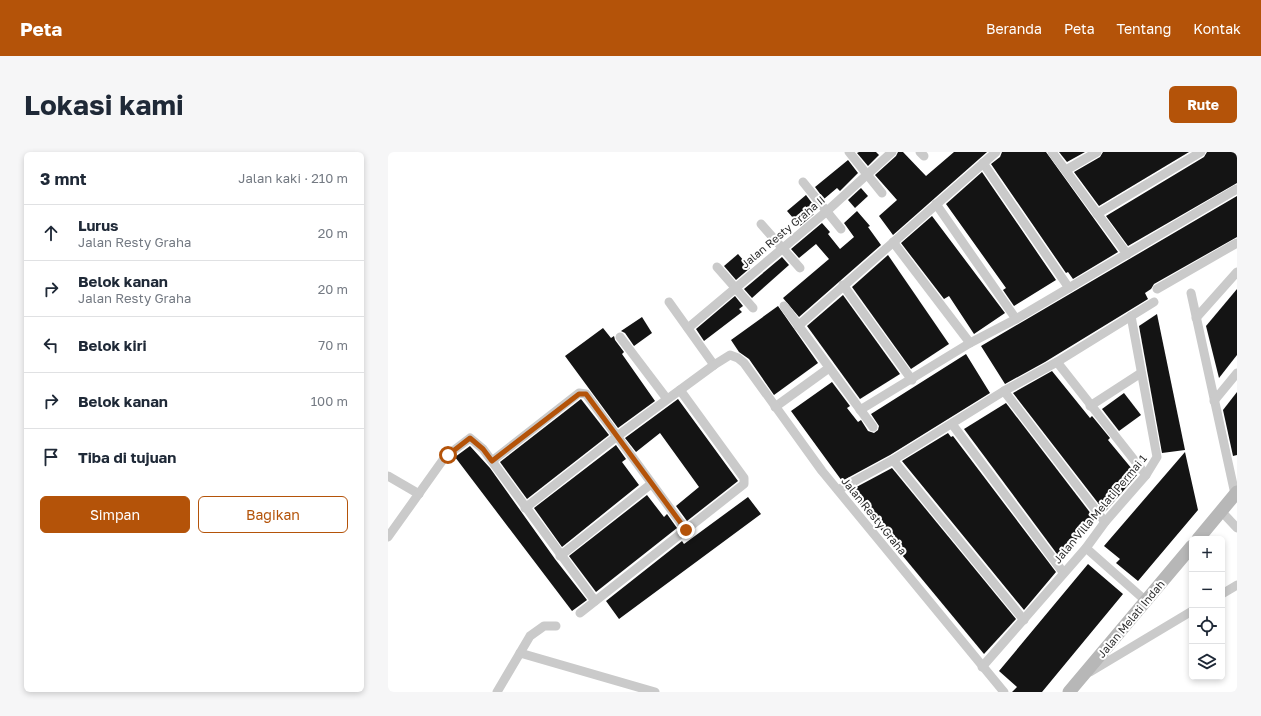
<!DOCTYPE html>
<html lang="id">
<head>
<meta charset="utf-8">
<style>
  :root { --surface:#fff; --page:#f6f6f7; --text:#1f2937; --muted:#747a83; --line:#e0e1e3; --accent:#b45309 }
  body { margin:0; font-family:"Golos Text",sans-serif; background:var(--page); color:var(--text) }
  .controls { position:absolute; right:12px; bottom:12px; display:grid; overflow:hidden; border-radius:6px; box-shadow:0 2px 6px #0003 }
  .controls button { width:36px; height:36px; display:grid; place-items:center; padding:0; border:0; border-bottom:1px solid var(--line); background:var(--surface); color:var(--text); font:20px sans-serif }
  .stop { position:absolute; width:12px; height:12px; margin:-9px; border:3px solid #b45309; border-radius:50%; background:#fff }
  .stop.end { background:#b45309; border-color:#fff; box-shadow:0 1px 4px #0008 }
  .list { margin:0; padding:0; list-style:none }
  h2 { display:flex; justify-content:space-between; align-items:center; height:52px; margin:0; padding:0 16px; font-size:17px }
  h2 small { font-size:13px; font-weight:400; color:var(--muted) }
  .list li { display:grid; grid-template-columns:26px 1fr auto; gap:12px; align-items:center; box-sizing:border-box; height:56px; padding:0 16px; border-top:1px solid var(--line) }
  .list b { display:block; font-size:15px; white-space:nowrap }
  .list p { margin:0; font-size:13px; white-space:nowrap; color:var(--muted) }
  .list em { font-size:13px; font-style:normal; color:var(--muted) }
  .actions { display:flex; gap:8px; padding:12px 16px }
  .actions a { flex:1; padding:9px 0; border:1px solid var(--accent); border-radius:6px; text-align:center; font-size:14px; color:var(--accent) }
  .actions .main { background:var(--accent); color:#fff }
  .icon { flex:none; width:22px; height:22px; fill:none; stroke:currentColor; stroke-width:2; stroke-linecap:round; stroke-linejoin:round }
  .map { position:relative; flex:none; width:849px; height:540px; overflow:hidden; border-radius:6px }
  header { display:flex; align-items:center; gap:24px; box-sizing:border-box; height:56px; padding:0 20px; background:var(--accent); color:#fff }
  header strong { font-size:19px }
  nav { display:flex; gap:22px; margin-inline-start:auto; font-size:14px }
  .intro { display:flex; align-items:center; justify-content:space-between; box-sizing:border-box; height:96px; padding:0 24px }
  h1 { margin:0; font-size:28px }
  .button { padding:10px 18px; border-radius:6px; background:var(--accent); color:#fff; font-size:14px; font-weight:700 }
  main { display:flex; gap:24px; padding:0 24px }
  aside { flex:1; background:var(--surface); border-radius:6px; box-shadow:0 2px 6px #0003 }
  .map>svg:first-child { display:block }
</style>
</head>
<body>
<header>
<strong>Peta</strong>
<nav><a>Beranda</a><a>Peta</a><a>Tentang</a><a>Kontak</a></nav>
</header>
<div class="intro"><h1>Lokasi kami</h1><a class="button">Rute</a></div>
<main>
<aside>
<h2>3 mnt<small>Jalan kaki · 210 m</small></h2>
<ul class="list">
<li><svg class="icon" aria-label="ahead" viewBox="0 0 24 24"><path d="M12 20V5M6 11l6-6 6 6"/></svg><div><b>Lurus</b><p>Jalan Resty Graha</p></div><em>20 m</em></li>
<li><svg class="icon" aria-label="right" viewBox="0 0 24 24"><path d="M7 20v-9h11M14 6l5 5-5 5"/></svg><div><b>Belok kanan</b><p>Jalan Resty Graha</p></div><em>20 m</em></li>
<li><svg class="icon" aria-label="left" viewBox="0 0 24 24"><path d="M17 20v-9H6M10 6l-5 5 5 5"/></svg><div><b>Belok kiri</b></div><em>70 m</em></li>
<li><svg class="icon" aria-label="right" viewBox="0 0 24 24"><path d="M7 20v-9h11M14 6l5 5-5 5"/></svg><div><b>Belok kanan</b></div><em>100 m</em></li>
<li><svg class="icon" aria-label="arrive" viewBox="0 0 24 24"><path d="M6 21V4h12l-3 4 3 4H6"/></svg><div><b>Tiba di tujuan</b></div></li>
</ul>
<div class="actions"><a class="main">Simpan</a><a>Bagikan</a></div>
</aside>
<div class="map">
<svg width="849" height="540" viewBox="0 0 849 540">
  <rect width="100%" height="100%" fill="#fff"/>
  <g fill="#141414">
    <polygon points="471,0 488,0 491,3 480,14 469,1"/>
    <polygon points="510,0 515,0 538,24 566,0 599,0 505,83 491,64 509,48 487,23 508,4"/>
    <polygon points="614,0 658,0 730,100 685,127 680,120 678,121 603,12 612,5"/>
    <polygon points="671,0 697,0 679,10"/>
    <polygon points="715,0 801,0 711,54 686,20 712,5"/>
    <polygon points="819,0 849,0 849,31 740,94 718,64 816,5"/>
    <polygon points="460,8 470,21 452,39 449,36 436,47 427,35"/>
    <polygon points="594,20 668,128 626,154 615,138 618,136 558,52"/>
    <polygon points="473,36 480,44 467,56 460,48"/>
    <polygon points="418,43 427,55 423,59 426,62 412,74 399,59"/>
    <polygon points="849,44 849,85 766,132 763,137 757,141 760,147 657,210 617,232 593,194"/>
    <polygon points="469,59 482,74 480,75 493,93 411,165 395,146 441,107 428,92 411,106 403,97 434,71 442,80 440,82 452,97 466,85 456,71"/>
    <polygon points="544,64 617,161 586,182 561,144 556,147 513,91"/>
    <polygon points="350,102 362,116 348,128 336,114"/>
    <polygon points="500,103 561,192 523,217 464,135"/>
    <polygon points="394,105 401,113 364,146 356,137"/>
    <polygon points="849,137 849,203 831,226 818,174"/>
    <polygon points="455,143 512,222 472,247 419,174"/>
    <polygon points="347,144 355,154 351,157 354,160 316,189 308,177"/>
    <polygon points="390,154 430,211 386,243 361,207 351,200 343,188"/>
    <polygon points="769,162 797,298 774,301 751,174"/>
    <polygon points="254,165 264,181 246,194 237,181 233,179"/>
    <polygon points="215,176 223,186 226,184 227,188 236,200 234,202 267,249 230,276 177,204"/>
    <polygon points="578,202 602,241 502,303 454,329 403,259 444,230 462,254 459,256 470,270 473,268 480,279 486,281 490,278 491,274 483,262"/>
    <polygon points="664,219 702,266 704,264 722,286 720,288 749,323 717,360 625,241"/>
    <polygon points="849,240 849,303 845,304 835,258"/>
    <polygon points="736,241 753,263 731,279 714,257"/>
    <polygon points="193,247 221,283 139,347 112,310"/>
    <polygon points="290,247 350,329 299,369 288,354 311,335 272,281 248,300 237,286"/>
    <polygon points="618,251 707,367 672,406 576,277"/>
    <polygon points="560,281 563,285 565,284 668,420 636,458 514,309"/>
    <polygon points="228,293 238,307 234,310 251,333 174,395 146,356"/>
    <polygon points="82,294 102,316 167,407 199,448 184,459 67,305"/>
    <polygon points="797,300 810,358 750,429 728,411 732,407 716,394"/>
    <polygon points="504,316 628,467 596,502 461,339"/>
    <polygon points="259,343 276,365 279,362 289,376 208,440 181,404"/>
    <polygon points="360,345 373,362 231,467 218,449 294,389 296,392"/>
    <polygon points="700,412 735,442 654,540 624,540 629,535 611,519"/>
  </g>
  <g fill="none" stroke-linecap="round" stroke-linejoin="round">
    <g stroke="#cacaca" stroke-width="9">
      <polyline points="461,0 494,41"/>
      <polyline points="532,0 536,4"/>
      <polyline points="664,0 739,102"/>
      <polyline points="595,11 681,136"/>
      <polyline points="678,18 709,0"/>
      <polyline points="415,30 453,77"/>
      <polyline points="548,52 628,167"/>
      <polyline points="709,62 813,0"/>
      <polyline points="373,72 412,116"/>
      <polyline points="505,90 582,191"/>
      <polyline points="329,115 365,156"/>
      <polyline points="455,133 524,228"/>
      <polyline points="769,137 849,91"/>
      <polyline points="803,141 847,342"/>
      <polyline points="281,150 326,213"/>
      <polyline points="396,154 485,275"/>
      <polyline points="808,166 849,120"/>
      <polyline points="410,174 608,0"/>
      <polyline points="300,176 439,59 504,0"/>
      <polyline points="232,185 279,247"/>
      <polyline points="669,210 758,323"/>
      <polyline points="616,239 717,370"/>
      <polyline points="826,249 849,221"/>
      <polyline points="702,254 753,221"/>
      <polyline points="387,255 441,216"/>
      <polyline points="472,258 582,191 628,167 849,37"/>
      <polyline points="564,272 675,420"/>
      <polyline points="505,308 636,468"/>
      <polyline points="104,309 191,241 198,242 298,378"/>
      <polyline points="0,324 31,342"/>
      <polyline points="450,338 505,308 616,239 669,210 766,150"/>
      <polyline points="137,356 228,285 326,213 342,203 350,206 356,211 434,319 616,540"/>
      <polyline points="833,359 849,376"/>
      <polyline points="0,385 57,305 82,286 95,297 207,449"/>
      <polyline points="698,396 758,449"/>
      <polyline points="172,404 263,332"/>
      <polyline points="834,442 849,433"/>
      <polyline points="192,461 356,332 356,326 292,238"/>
      <polyline points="132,501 267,540"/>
      <polyline points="594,515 698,396 717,370 758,323 769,305 743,164"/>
      <polyline points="702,520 804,459"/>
      <polyline points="109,540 142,484 156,474 168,474"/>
    </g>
    <g stroke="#b7b7b7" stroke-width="13">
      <polyline points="810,387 849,340"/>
      <polyline points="681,540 804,394"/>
    </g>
  </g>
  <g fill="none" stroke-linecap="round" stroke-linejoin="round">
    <polyline stroke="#b45309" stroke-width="5" points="60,303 82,286 95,297 104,309 191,242 198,242 298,378"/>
  </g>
  <g text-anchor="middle" stroke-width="4" stroke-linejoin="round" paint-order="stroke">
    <g font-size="11" fill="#2d2d2d" stroke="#fff">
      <text transform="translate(395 80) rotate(-40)" y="4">Jalan Resty Graha II</text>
      <text transform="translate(712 357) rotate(-50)" y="4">Jalan Villa Melati Permai 1</text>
      <text transform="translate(486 364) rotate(51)" y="4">Jalan Resty Graha</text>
      <text transform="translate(743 467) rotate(-50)" y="4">Jalan Melati Indah</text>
    </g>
  </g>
</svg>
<div class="controls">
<button>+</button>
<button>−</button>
<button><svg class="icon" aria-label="locate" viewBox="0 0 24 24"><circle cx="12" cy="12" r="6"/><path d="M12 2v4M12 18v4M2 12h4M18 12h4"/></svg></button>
<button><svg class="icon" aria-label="layers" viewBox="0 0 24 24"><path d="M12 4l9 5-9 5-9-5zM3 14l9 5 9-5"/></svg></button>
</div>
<div class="stop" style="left:60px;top:303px"></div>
<div class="stop end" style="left:298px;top:378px"></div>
</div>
</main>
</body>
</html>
